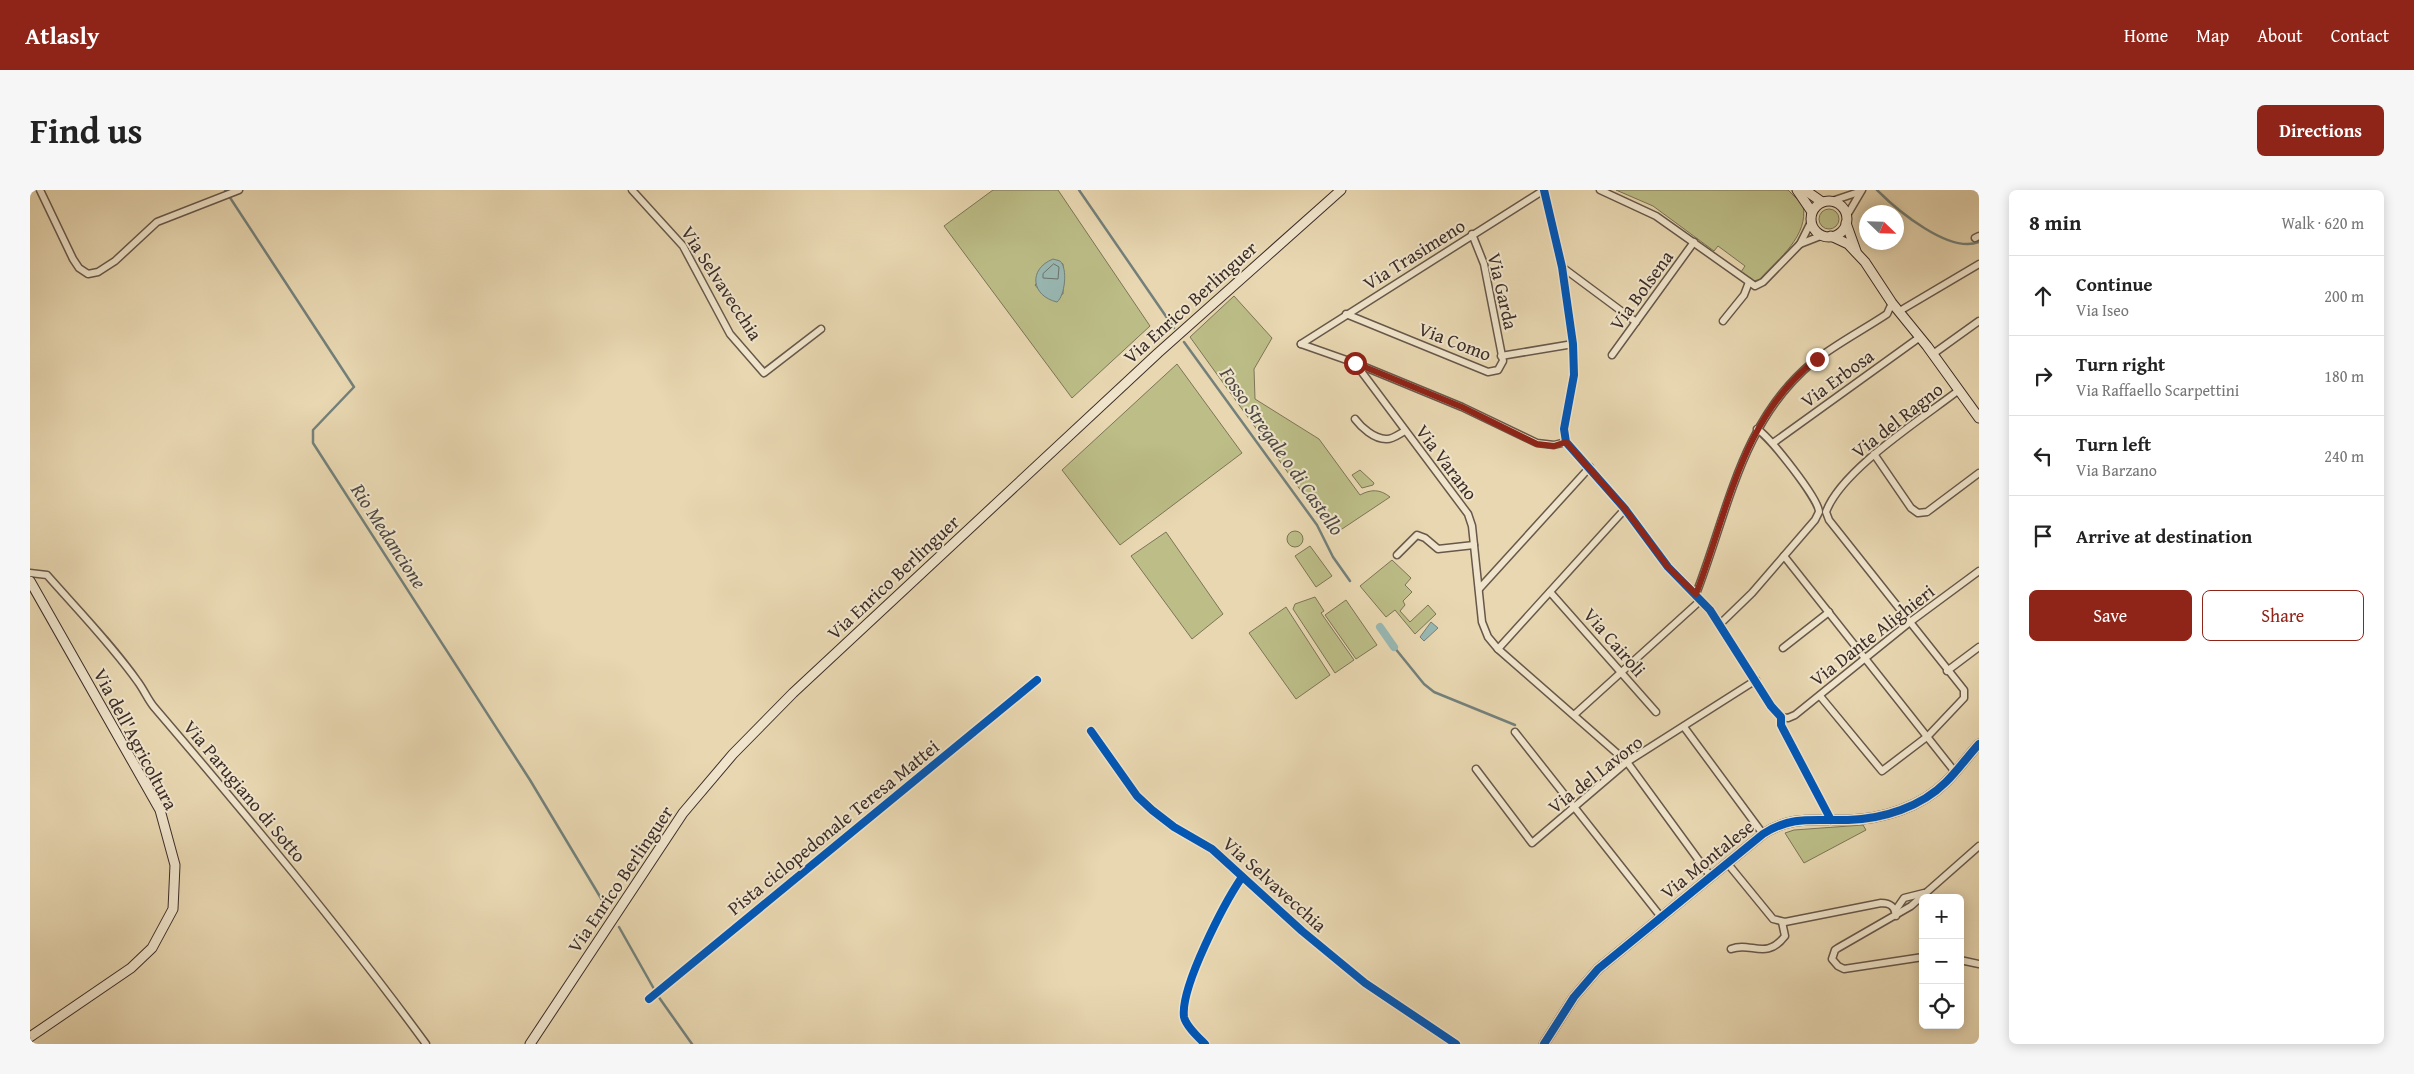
<!DOCTYPE html>
<html lang="en">
<head>
<meta charset="utf-8">
<style>
  :root { --surface:#fff; --page:#f6f6f6; --text:#222; --muted:#767676; --line:#e0e0e0; --accent:#8f2418 }
  body { margin:0; font-family:"Gentium Book Plus",serif; background:var(--page); color:var(--text) }
  .controls { position:absolute; right:15px; bottom:15px; display:grid; overflow:hidden; border-radius:8px; box-shadow:0 2px 12px #0003 }
  .controls button { width:45px; height:45px; display:grid; place-items:center; padding:0; border:0; border-bottom:1px solid var(--line); background:var(--surface); color:var(--text); font:25px sans-serif }
  .compass { position:absolute; left:1829px; top:15px; width:45px; height:45px; border-radius:50%; background:var(--surface); box-shadow:0 2px 12px #0003; rotate:113deg }
  .stop { position:absolute; width:15px; height:15px; margin:-11px; border:4px solid #8f2418; border-radius:50%; background:#fff }
  .stop.end { background:#8f2418; border-color:#fff; box-shadow:0 1px 5px #0008 }
  .list { margin:0; padding:0; list-style:none }
  h2 { display:flex; justify-content:space-between; align-items:center; height:65px; margin:0; padding:0 20px; font-size:21px }
  h2 small { font-size:16px; font-weight:400; color:var(--muted) }
  .list li { display:grid; grid-template-columns:32px 1fr auto; gap:15px; align-items:center; box-sizing:border-box; height:80px; padding:0 20px; border-top:1px solid var(--line) }
  .list b { display:block; font-size:19px; white-space:nowrap }
  .list p { margin:0; font-size:16px; white-space:nowrap; color:var(--muted) }
  .list em { font-size:16px; font-style:normal; color:var(--muted) }
  .actions { display:flex; gap:10px; padding:15px 20px }
  .actions a { flex:1; padding:11px 0; border:1px solid var(--accent); border-radius:8px; text-align:center; font-size:18px; color:var(--accent) }
  .actions .main { background:var(--accent); color:#fff }
  .icon { flex:none; width:28px; height:28px; fill:none; stroke:currentColor; stroke-width:2; stroke-linecap:round; stroke-linejoin:round }
  .map { position:relative; flex:none; width:1949px; height:854px; overflow:hidden; border-radius:8px }
  header { display:flex; align-items:center; gap:30px; box-sizing:border-box; height:70px; padding:0 25px; background:var(--accent); color:#fff }
  header strong { font-size:24px }
  nav { display:flex; gap:28px; margin-inline-start:auto; font-size:18px }
  .intro { display:flex; align-items:center; justify-content:space-between; box-sizing:border-box; height:120px; padding:0 30px }
  h1 { margin:0; font-size:35px }
  .button { padding:12px 22px; border-radius:8px; background:var(--accent); color:#fff; font-size:18px; font-weight:700 }
  main { display:flex; gap:30px; padding:0 30px }
  aside { flex:1; background:var(--surface); border-radius:8px; box-shadow:0 2px 12px #0003 }
  .map>svg:first-child { display:block }
</style>
</head>
<body>
<header>
<strong>Atlasly</strong>
<nav><a>Home</a><a>Map</a><a>About</a><a>Contact</a></nav>
</header>
<div class="intro"><h1>Find us</h1><a class="button">Directions</a></div>
<main>
<div class="map">
<svg width="1949" height="854" viewBox="0 0 1949 854">
  <rect width="100%" height="100%" fill="#e8d7b1"/>
  <filter id="stains"><feTurbulence type="fractalNoise" baseFrequency=".004" numOctaves="4"/><feColorMatrix values="0 0 0 0 .2 0 0 0 0 .09 0 0 0 0 .02 0 0 0 .5 -.17"/></filter>
  <radialGradient id="worn" r=".72"><stop offset=".6" stop-color="#630" stop-opacity="0"/><stop offset="1" stop-color="#630" stop-opacity=".3"/></radialGradient>
  <g fill="#bcbd87" stroke="#7c7558" fill-rule="evenodd">
    <path d="M963,0H1028L1120,136L1042,208L914,36ZM1027,70L1033,74V104L1014,106L1005,95Z"/>
    <path d="M1586,0H1758L1773,15C1779,46 1749,68 1730,89L1724,91L1711,82L1715,76L1688,56L1684,61L1623,16Z"/>
    <circle cx="1799" cy="29" r="10"/>
    <path d="M1204,106L1242,148L1224,179L1225,209L1289,249L1330,305C1341,299 1350,299 1360,307L1303,345L1160,147Z"/>
    <polygon points="1147,174 1212,263 1090,355 1032,280"/>
    <polygon points="1330,280 1344,293 1343,295 1332,298 1322,285"/>
    <circle cx="1265" cy="349" r="8"/>
    <polygon points="1136,342 1193,424 1162,449 1101,366"/>
    <polygon points="1280,356 1302,386 1286,397 1265,366"/>
    <polygon points="1362,370 1381,388 1375,395 1382,402 1373,411 1375,415 1370,421 1380,432 1398,415 1406,424 1385,444 1365,420 1356,427 1330,396"/>
    <polygon points="1285,407 1294,421 1291,423 1324,470 1305,483 1263,419 1265,414"/>
    <polygon points="1316,410 1347,455 1326,469 1295,425"/>
    <polygon points="1256,417 1300,485 1266,509 1219,443"/>
    <polygon points="1833,635 1836,640 1774,673 1755,643 1764,640"/>
  </g>
  <g fill="#98b8b3" stroke="#73807b">
    <path d="M1023,69L1030,71C1038,78 1035,106 1027,112C1001,106 998,79 1023,69Z"/>
    <polygon points="1401,432 1408,438 1394,451 1390,447"/>
  </g>
  <g fill="none" stroke-linecap="round" stroke-linejoin="round">
    <polygon stroke="#6a726e" stroke-width="1" points="1024,74 1029,77 1028,89 1013,88 1013,84"/>
    <g stroke="#73807b" stroke-width="2.5">
      <polyline points="195,0 324,197 283,240 283,253 500,590 575,715"/>
      <polyline points="1049,0 1144,138"/>
      <path d="M1847,0C1867,20 1919,64 1949,52"/>
      <polyline points="1154,152 1287,335 1303,367 1320,391"/>
      <polyline points="1364,457 1394,494 1404,502 1485,535"/>
      <polyline points="589,737 628,806 662,854"/>
    </g>
    <polyline stroke="#98b8b3" stroke-width="8" points="1350,437 1364,457"/>
    <g stroke="#67584a" stroke-width="9">
      <g id="street">
        <polyline points="10,0 43,69 49,78 58,84 68,82 85,71 127,32 209,0"/>
        <polyline points="602,0 653,56 700,144 734,183 791,139"/>
        <polyline points="1514,0 1532,77 1543,154 1544,185 1534,239 1536,252 1595,319 1638,377 1680,420 1741,516 1751,527 1751,535 1801,630"/>
        <polyline points="1570,0 1626,26 1725,96 1733,92 1770,54 1781,32"/>
        <polyline points="1802,11 1829,2"/>
        <polyline points="1816,27 1832,0"/>
        <polyline points="1945,48 1949,46"/>
        <polyline points="1770,54 1793,45"/>
        <polyline points="1532,77 1606,132"/>
        <polyline points="1873,119 1949,74"/>
        <polyline points="1316,124 1458,182 1468,180 1473,171 1454,74 1442,44"/>
        <polyline points="1693,131 1714,105 1719,92"/>
        <polyline points="1271,154 1514,0"/>
        <polyline points="1271,154 1325,173 1432,217 1507,253 1524,255 1536,252"/>
        <polyline points="1903,164 1949,131"/>
        <polyline points="1582,165 1664,52"/>
        <polyline points="1471,166 1543,154"/>
        <polyline points="1325,173 1438,324 1442,336 1452,432 1458,447 1468,459 1597,572 1681,687"/>
        <path d="M1325,229C1331,237 1344,249 1356,249C1362,250 1369,244 1375,241"/>
        <polyline points="1743,253 1890,147"/>
        <polyline points="1844,264 1881,318 1888,323 1897,322 1949,283"/>
        <polyline points="1367,365 1387,345 1395,348 1408,359 1444,355"/>
        <polyline points="1754,366 1925,582"/>
        <path d="M0,383L17,385C47,419 82,455 108,492C114,500 118,510 124,517C218,627 311,738 396,854"/>
        <polyline points="1449,399 1560,277"/>
        <polyline points="1520,402 1626,522"/>
        <path d="M1666,404C1698,322 1711,231 1783,172C1806,154 1833,140 1857,124L1862,113"/>
        <path d="M1690,434L1722,403L1785,330L1789,322C1789,309 1739,246 1727,239"/>
        <polyline points="1753,458 1799,422"/>
        <polyline points="1468,459 1595,319"/>
        <polyline points="1917,481 1949,457"/>
        <path d="M1790,506L1852,581L1898,546L1934,508V500L1799,330L1796,322C1811,280 1893,228 1929,200"/>
        <polyline points="1544,525 1671,410"/>
        <polyline points="1751,527 1758,528 1765,525 1880,432 1949,381"/>
        <polyline points="1654,537 1733,644"/>
        <polyline points="1485,542 1631,727"/>
        <polyline points="1446,579 1502,653 1597,572 1726,490"/>
        <path d="M1698,674L1743,729L1755,732L1851,713C1861,713 1865,717 1866,726"/>
        <polyline points="1865,721 1874,708 1894,703"/>
        <path d="M1701,759C1721,751 1736,771 1755,746L1752,732"/>
        <polyline points="1893,767 1814,779 1808,776 1802,769 1805,760 1808,758 1881,716 1949,656"/>
        <polyline points="1930,770 1949,774"/>
      </g>
    </g>
    <g stroke="#3c2d28" stroke-width="11">
      <g id="secondary">
        <polyline points="1767,0 1782,22"/>
        <polyline points="1775,0 1792,12"/>
        <circle cx="1799" cy="29" r="18"/>
        <polyline points="1816,33 1826,61"/>
        <polyline points="1801,46 1818,54 1835,72 1862,113 1897,156 1949,228"/>
        <polyline points="0,391 130,620 145,675 143,719 122,758 101,778 0,847"/>
        <polyline points="500,854 653,623 703,564 763,503 1128,163 1311,0"/>
        <path d="M1514,854L1544,807L1568,779L1733,644C1762,625 1785,631 1818,630C1853,629 1891,617 1916,592C1928,580 1938,566 1949,554"/>
      </g>
    </g>
    <use href="#street" stroke="#f0e5cc" stroke-width="6"/>
    <use href="#secondary" stroke="#f0e5cc" stroke-width="9"/>
    <g stroke="#f0e5cc" stroke-width="11">
      <g id="cycleway">
        <polyline points="1514,0 1532,77 1543,154 1544,185 1534,239 1536,252 1595,319 1638,377 1680,420 1741,516 1751,527 1751,535 1801,630"/>
        <polyline points="1061,541 1107,606 1122,620 1144,637 1182,659 1272,741 1335,793 1426,854"/>
        <polyline points="619,809 1007,490"/>
        <path d="M1175,854C1168,847 1156,836 1154,827C1150,797 1195,712 1212,687"/>
        <path d="M1514,854L1544,807L1568,779L1733,644C1762,625 1785,631 1818,630C1853,629 1891,617 1916,592C1928,580 1938,566 1949,554"/>
      </g>
    </g>
    <use href="#cycleway" stroke="#0057b8" stroke-width="8"/>
  </g>
  <g fill="none" stroke-linecap="round" stroke-linejoin="round">
    <path stroke="#8f2418" stroke-width="6" d="M1325,173L1432,217L1507,254L1524,256L1536,252L1595,319L1638,377L1666,404C1698,321 1712,226 1787,169"/>
  </g>
  <g text-anchor="middle" stroke-width="4" stroke-linejoin="round" paint-order="stroke">
    <g font-size="19" fill="#3c2d28" stroke="#f0e5cc">
      <text transform="translate(1384 64) rotate(-32)" y="7">Via Trasimeno</text>
      <text transform="translate(692 93) rotate(57)" y="7">Via Selvavecchia</text>
      <text transform="translate(1611 100) rotate(-54)" y="7">Via Bolsena</text>
      <text transform="translate(1473 101) rotate(77)" y="7">Via Garda</text>
      <text transform="translate(1160 112) rotate(-42)" y="7">Via Enrico Berlinguer</text>
      <text transform="translate(1425 151) rotate(21)" y="7">Via Como</text>
      <text transform="translate(1807 188) rotate(-36)" y="7">Via Erbosa</text>
      <text transform="translate(1867 230) rotate(-38)" y="7">Via del Ragno</text>
      <text transform="translate(1417 272) rotate(53)" y="7">Via Varano</text>
      <text transform="translate(863 387) rotate(-43)" y="7">Via Enrico Berlinguer</text>
      <text transform="translate(1842 445) rotate(-38)" y="7">Via Dante Alighieri</text>
      <text transform="translate(1585 452) rotate(49)" y="7">Via Cairoli</text>
      <text transform="translate(106 549) rotate(62)" y="7">Via dell'Agricoltura</text>
      <text transform="translate(1565 584) rotate(-38)" y="7">Via del Lavoro</text>
      <text transform="translate(215 601) rotate(50)" y="7">Via Parugiano di Sotto</text>
      <text transform="translate(803 637) rotate(-39)" y="7">Pista ciclopedonale Teresa Mattei</text>
      <text transform="translate(1677 669) rotate(-39)" y="7">Via Montalese</text>
      <text transform="translate(590 689) rotate(-56)" y="7">Via Enrico Berlinguer</text>
      <text transform="translate(1245 694) rotate(42)" y="7">Via Selvavecchia</text>
    </g>
    <g font-size="20" font-style="italic" fill="#4e4944" stroke="#f0e5cc">
      <text transform="translate(1252 261) rotate(55)" y="7">Fosso Stregale o di Castello</text>
      <text transform="translate(359 346) rotate(57)" y="7">Rio Medancione</text>
    </g>
  </g>
  <rect width="100%" height="100%" filter="url(#stains)"/>
  <rect width="100%" height="100%" fill="url(#worn)"/>
</svg>
<div class="controls">
<button>+</button>
<button>−</button>
<button><svg class="icon" aria-label="locate" viewBox="0 0 24 24"><circle cx="12" cy="12" r="6"/><path d="M12 2v4M12 18v4M2 12h4M18 12h4"/></svg></button>
</div>
<svg class="compass" viewBox="-18 -18 36 36"><path d="M0-13l5 13h-10z" fill="#e53935"/><path d="M0 13l5-13h-10z" fill="#767676"/></svg>
<div class="stop" style="left:1325px;top:173px"></div>
<div class="stop end" style="left:1787px;top:169px"></div>
</div>
<aside>
<h2>8 min<small>Walk · 620 m</small></h2>
<ul class="list">
<li><svg class="icon" aria-label="ahead" viewBox="0 0 24 24"><path d="M12 20V5M6 11l6-6 6 6"/></svg><div><b>Continue</b><p>Via Iseo</p></div><em>200 m</em></li>
<li><svg class="icon" aria-label="right" viewBox="0 0 24 24"><path d="M7 20v-9h11M14 6l5 5-5 5"/></svg><div><b>Turn right</b><p>Via Raffaello Scarpettini</p></div><em>180 m</em></li>
<li><svg class="icon" aria-label="left" viewBox="0 0 24 24"><path d="M17 20v-9H6M10 6l-5 5 5 5"/></svg><div><b>Turn left</b><p>Via Barzano</p></div><em>240 m</em></li>
<li><svg class="icon" aria-label="arrive" viewBox="0 0 24 24"><path d="M6 21V4h12l-3 4 3 4H6"/></svg><div><b>Arrive at destination</b></div></li>
</ul>
<div class="actions"><a class="main">Save</a><a>Share</a></div>
</aside>
</main>
</body>
</html>
